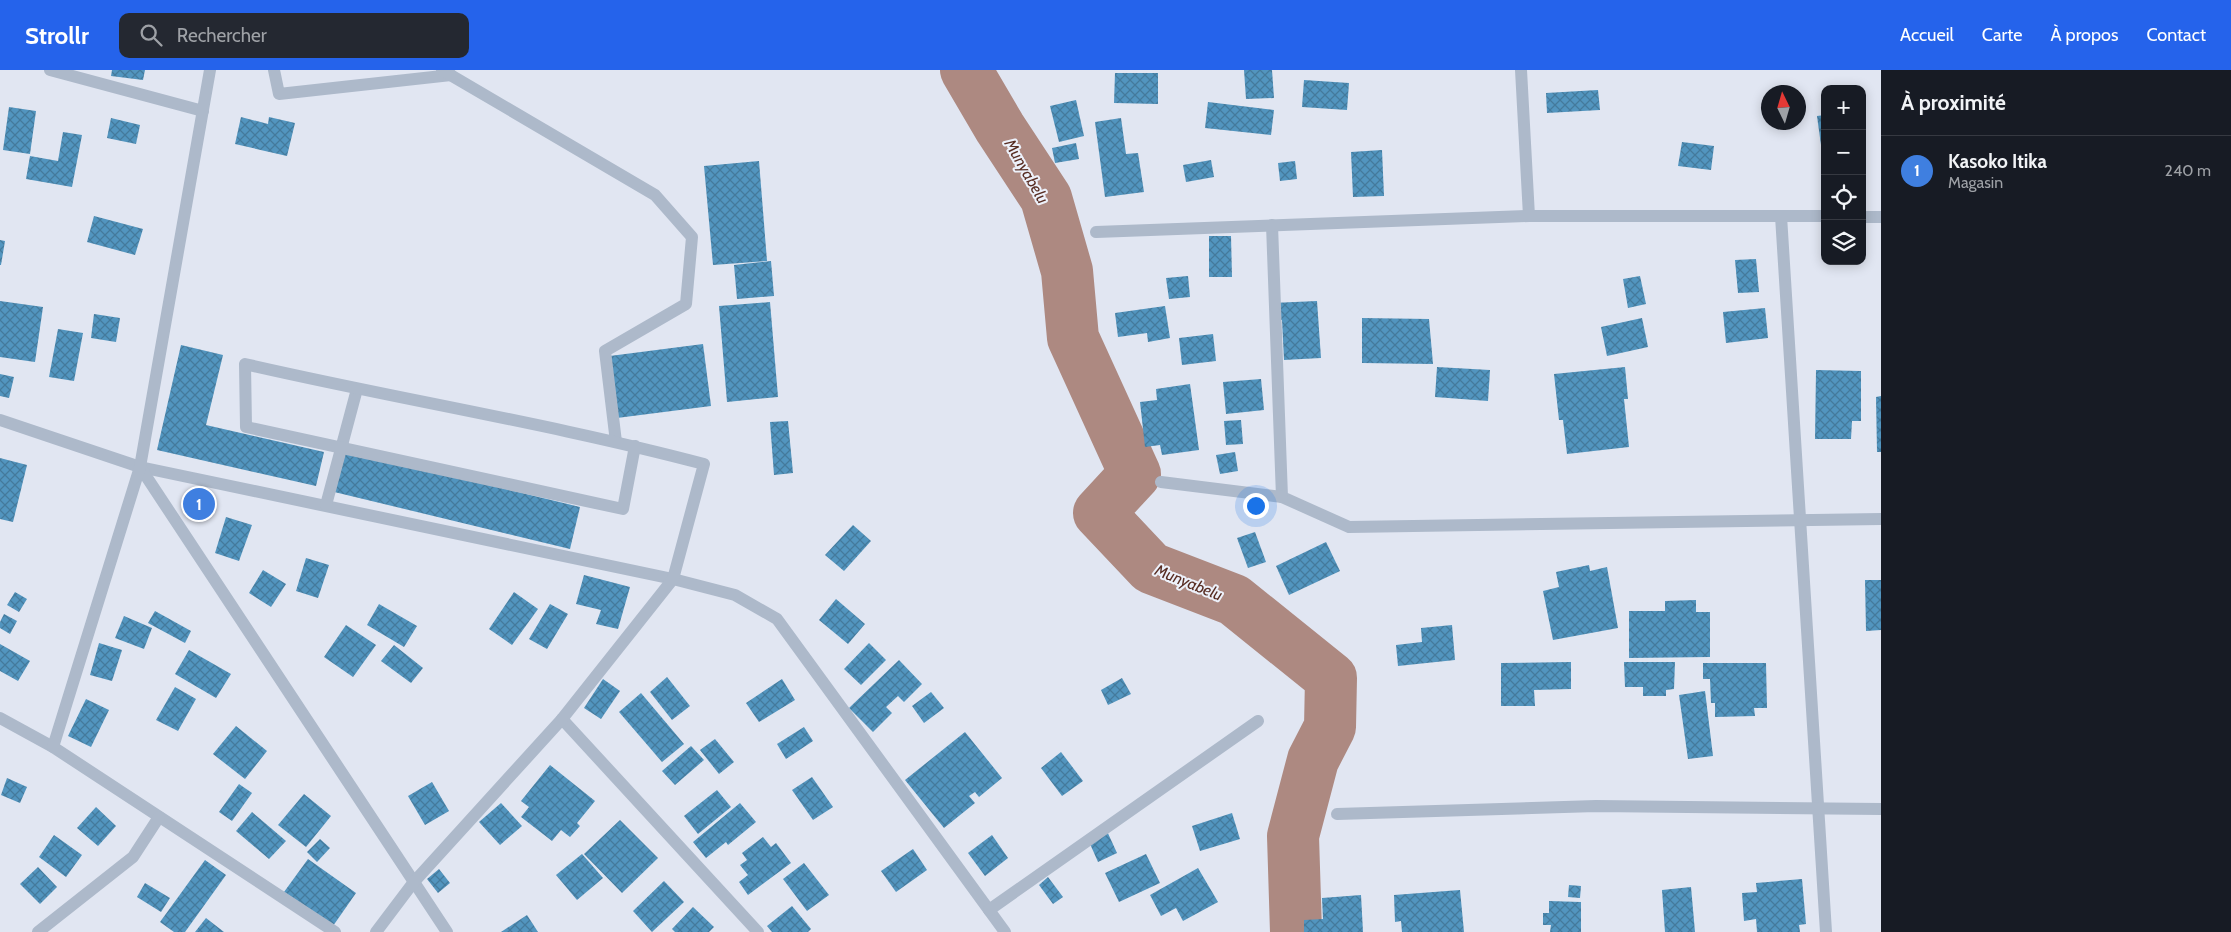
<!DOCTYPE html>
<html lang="fr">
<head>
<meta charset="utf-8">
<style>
  :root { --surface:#171b24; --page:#242831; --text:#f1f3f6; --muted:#9ea1a6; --line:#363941; --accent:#2563eb }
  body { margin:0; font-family:Cabin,sans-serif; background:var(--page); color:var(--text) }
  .controls { position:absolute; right:15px; top:15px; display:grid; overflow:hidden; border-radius:10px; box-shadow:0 2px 12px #0003 }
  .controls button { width:45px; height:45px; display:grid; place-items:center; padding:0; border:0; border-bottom:1px solid var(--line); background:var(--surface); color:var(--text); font:25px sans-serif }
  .compass { position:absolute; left:1761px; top:15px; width:45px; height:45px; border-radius:50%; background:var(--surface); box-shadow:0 2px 12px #0003; rotate:355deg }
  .you { position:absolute; left:1255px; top:435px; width:18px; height:18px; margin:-12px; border:4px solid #fff; border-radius:50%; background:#1a73e8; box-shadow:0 0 0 8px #1a73e833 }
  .badge { display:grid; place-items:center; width:32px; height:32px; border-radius:50%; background:var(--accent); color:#fff; font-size:16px; font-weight:700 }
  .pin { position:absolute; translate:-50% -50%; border:2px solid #fff; box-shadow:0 1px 5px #0006 }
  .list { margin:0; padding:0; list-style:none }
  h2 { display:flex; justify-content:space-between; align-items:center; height:65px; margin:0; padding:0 20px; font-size:21px }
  h2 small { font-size:16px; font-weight:400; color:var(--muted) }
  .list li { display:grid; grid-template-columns:32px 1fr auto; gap:15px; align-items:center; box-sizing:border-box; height:70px; padding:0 20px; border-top:1px solid var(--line) }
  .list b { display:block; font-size:19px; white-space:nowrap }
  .list p { margin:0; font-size:16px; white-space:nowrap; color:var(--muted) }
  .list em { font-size:16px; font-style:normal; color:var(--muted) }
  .icon { flex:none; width:28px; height:28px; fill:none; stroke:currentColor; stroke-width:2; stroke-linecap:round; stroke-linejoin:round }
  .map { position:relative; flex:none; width:1881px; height:862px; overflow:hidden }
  header { display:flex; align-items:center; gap:30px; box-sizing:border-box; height:70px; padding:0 25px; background:var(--accent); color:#fff }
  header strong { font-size:24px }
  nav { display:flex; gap:28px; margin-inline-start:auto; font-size:18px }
  .search { width:350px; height:45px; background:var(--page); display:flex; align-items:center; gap:12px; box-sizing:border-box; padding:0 18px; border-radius:10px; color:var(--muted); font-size:19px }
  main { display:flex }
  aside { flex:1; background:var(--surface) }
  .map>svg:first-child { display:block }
</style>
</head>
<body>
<header>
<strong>Strollr</strong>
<div class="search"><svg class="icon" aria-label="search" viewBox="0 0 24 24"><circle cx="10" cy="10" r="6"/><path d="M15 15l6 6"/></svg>Rechercher</div>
<nav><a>Accueil</a><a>Carte</a><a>À propos</a><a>Contact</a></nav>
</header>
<main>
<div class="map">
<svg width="1881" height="862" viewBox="0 0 1881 862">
  <defs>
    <pattern id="building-cross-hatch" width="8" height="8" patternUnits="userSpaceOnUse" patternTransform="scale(1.25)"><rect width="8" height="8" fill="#5295bf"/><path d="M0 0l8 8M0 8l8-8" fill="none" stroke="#447a9c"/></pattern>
  </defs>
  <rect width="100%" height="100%" fill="#e1e6f2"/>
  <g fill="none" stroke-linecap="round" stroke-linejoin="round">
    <polyline stroke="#ad8981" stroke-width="52" points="966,0 1000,58 1046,128 1067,201 1073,268 1135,404 1099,443 1151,498 1234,530 1331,608 1330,657 1313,690 1293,766 1296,862"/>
  </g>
  <g fill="url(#building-cross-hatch)">
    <polygon points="112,0 145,0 143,10 111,6"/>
    <polygon points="1244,0 1272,0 1274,28 1246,29"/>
    <polygon points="1115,3 1158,3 1158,34 1114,33"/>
    <polygon points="1304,10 1349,13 1347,40 1302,37"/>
    <polygon points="1598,20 1600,40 1547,43 1546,23"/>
    <polygon points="1076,30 1084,66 1059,72 1050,36"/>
    <polygon points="1208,32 1274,40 1271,65 1205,58"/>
    <polygon points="9,37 36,41 30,84 3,80"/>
    <polygon points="1825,45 1825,75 1821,75 1817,46"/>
    <polygon points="241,47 268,54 269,47 295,53 287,86 235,74"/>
    <polygon points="111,48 140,55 136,74 107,68"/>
    <polygon points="1121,48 1126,84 1138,83 1144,122 1105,127 1095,52"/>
    <polygon points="63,62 82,65 72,117 26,109 30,86 58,91"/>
    <polygon points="1682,72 1714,76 1711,100 1678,96"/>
    <polygon points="1076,73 1079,89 1055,93 1052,78"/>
    <polygon points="1382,80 1384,126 1353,127 1351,82"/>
    <polygon points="1211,90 1214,107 1186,112 1183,95"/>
    <polygon points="759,91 767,191 713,195 704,96"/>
    <polygon points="1295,91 1297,109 1280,111 1278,93"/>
    <polygon points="94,146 143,159 135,185 87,172"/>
    <polygon points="1209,166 1231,166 1232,207 1209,207"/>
    <polygon points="0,170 5,171 1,195 0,195"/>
    <polygon points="1756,189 1759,222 1738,223 1735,190"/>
    <polygon points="771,191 774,226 737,229 734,195"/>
    <polygon points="1188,206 1190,227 1169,229 1166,208"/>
    <polygon points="1640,206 1646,234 1628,238 1623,209"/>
    <polygon points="0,231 43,237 35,292 0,287"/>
    <polygon points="1317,231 1321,288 1284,290 1282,250 1273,250 1272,233"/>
    <polygon points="770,232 778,327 727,332 719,236"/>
    <polygon points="1165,236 1170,268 1148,272 1147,263 1118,267 1115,243"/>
    <polygon points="1765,238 1768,268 1726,273 1723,242"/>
    <polygon points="94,244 120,248 116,272 91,268"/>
    <polygon points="1362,248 1429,249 1433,294 1362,293"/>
    <polygon points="1642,248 1648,277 1607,286 1601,257"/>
    <polygon points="58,259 83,263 74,311 49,307"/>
    <polygon points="1213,264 1216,291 1182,295 1179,268"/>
    <polygon points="703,274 711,336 609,349 602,287"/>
    <polygon points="181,275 223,285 206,355 324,382 316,416 157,380"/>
    <polygon points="1437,297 1490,300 1488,331 1435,327"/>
    <polygon points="1625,297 1628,329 1624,329 1629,377 1567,384 1563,350 1559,350 1554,304"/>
    <polygon points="1816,300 1861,301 1861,351 1852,351 1851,369 1815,369"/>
    <polygon points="0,304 14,307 9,328 0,326"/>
    <polygon points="1261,309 1264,340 1226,344 1223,312"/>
    <polygon points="1190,314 1199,380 1162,385 1160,375 1145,377 1140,332 1157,330 1156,319"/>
    <polygon points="1881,326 1881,382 1877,382 1876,327"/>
    <polygon points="1241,350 1243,374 1226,375 1224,351"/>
    <polygon points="788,351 793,403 774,405 770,352"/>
    <polygon points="336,378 580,437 570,479 326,420"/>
    <polygon points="1235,382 1238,401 1220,404 1216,385"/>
    <polygon points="0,388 27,395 13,452 0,449"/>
    <polygon points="226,447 252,455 239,491 215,483"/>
    <polygon points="853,455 871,471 844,501 825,485"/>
    <polygon points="1255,462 1266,492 1248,498 1237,468"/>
    <polygon points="1326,472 1340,501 1289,525 1276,496"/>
    <polygon points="306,488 329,495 318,528 296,521"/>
    <polygon points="1589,495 1590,501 1607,497 1618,558 1553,570 1543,521 1559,517 1556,502"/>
    <polygon points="263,500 286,514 271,537 249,523"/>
    <polygon points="584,505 630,517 618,559 596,554 601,540 576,534"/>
    <polygon points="1865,510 1881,510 1881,560 1866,561"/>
    <polygon points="15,522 27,529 19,542 7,535"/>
    <polygon points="514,522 538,539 512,575 489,559"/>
    <polygon points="836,529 865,554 848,574 819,550"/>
    <polygon points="1696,530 1696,542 1710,542 1710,587 1629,588 1629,541 1665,541 1665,531"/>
    <polygon points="379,534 417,556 404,577 367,555"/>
    <polygon points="550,534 568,544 547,579 529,569"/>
    <polygon points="155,541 191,561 185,573 148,553"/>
    <polygon points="4,544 17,551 10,564 0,558 0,552"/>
    <polygon points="124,546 152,558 144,579 115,568"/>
    <polygon points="346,555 376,575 353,607 324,587"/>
    <polygon points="1452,555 1455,590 1398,596 1396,575 1422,572 1421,558"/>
    <polygon points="99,573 122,580 112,611 90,605"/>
    <polygon points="869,573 886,590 861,615 844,599"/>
    <polygon points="0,574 30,591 18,611 0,601"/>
    <polygon points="394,575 423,598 411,613 381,591"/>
    <polygon points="189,580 231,604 216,628 175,604"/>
    <polygon points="899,590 922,614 904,632 898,626 886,637 892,643 873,662 849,638"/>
    <polygon points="1571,592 1571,619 1534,620 1535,636 1501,636 1501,593"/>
    <polygon points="1624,592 1675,592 1674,619 1666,620 1666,626 1643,626 1643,617 1625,617"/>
    <polygon points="1703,593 1766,593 1767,638 1754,638 1755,646 1715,647 1715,633 1711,633 1710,609 1703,609"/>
    <polygon points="667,607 690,636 672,650 650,622"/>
    <polygon points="1122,608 1131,624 1108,635 1101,620"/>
    <polygon points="603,609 620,621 601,649 584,638"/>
    <polygon points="782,609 795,630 759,652 746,633"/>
    <polygon points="175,617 196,629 178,661 156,650"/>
    <polygon points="1705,621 1713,686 1688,689 1679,625"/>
    <polygon points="931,622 944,638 924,653 912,636"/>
    <polygon points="641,623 684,674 662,692 619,642"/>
    <polygon points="86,629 109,640 91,677 68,666"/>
    <polygon points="236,656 267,681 245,709 213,684"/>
    <polygon points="804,657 813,671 786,689 777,674"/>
    <polygon points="965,662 1002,708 979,727 975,722 969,726 975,733 944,758 905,710"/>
    <polygon points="715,669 734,692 719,704 700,680"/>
    <polygon points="691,676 704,690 675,715 662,701"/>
    <polygon points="1061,682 1083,711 1062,726 1041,698"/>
    <polygon points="550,695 595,731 577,753 580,756 570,767 561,760 552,771 521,747 529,737 521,731"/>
    <polygon points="812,707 833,737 813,750 792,720"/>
    <polygon points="7,708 27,717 20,733 1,725"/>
    <polygon points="432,712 449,741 425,755 408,726"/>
    <polygon points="239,714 252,723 232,751 219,742"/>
    <polygon points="717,720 731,737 698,764 684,746"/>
    <polygon points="304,724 331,746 306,777 278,755"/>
    <polygon points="501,733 522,756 500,775 479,752"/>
    <polygon points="740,733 756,752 728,775 726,772 706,788 693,772"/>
    <polygon points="96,737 116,756 98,776 77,758"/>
    <polygon points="252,742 286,771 269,789 236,761"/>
    <polygon points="1232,743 1240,769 1200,781 1192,756"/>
    <polygon points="620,750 658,788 622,823 584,784"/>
    <polygon points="1106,759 1117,783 1098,792 1087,767"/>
    <polygon points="54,765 82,785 66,807 39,787"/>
    <polygon points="992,765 1008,788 985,806 968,783"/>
    <polygon points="763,767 771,777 776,773 791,793 748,825 739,812 748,805 740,795 747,790 742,783"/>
    <polygon points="320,769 330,778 317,792 307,782"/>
    <polygon points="913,779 927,800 896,822 881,801"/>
    <polygon points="582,784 603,808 577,830 556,805"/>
    <polygon points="1146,784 1160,813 1119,832 1105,803"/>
    <polygon points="308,789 356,823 333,856 284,822"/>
    <polygon points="205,790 226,805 185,862 174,862 160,852"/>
    <polygon points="804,793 829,825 807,841 783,809"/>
    <polygon points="38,797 57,817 40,834 20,814"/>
    <polygon points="1198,798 1218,832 1183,851 1176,838 1161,846 1150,825"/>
    <polygon points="439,799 450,813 438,823 427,809"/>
    <polygon points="1048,807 1063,827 1053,834 1039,815"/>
    <polygon points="1802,809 1806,854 1799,855 1800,862 1757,862 1756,849 1744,851 1742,823 1757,822 1756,813"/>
    <polygon points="664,811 684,832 652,862 633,841"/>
    <polygon points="145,813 170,828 161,842 137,827"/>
    <polygon points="1569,815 1581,816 1580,828 1568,827"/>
    <polygon points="1691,817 1695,862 1665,862 1662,820"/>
    <polygon points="1460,820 1464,862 1402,862 1401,851 1395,852 1394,825"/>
    <polygon points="1361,825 1363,862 1304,862 1304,850 1323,849 1322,828"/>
    <polygon points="1549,831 1581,832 1581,862 1550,862 1551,855 1543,855 1543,843 1549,843"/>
    <polygon points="792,836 811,859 808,862 772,862 767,856"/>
    <polygon points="693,837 714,857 709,862 675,862 672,859"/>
    <polygon points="527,845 538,862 501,862"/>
    <polygon points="206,848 224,862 195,862"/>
  </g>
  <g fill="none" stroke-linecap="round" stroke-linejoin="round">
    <g stroke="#adb9ca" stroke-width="12">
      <polyline points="50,0 203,41"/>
      <polyline points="274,0 279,24 451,5"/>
      <polyline points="442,0 655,125 692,167 686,234 605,281 616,372"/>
      <polyline points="1521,0 1529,146"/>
      <polyline points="1781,146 1826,862"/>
      <polyline points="1862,147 1881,147"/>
      <polyline points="1272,155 1282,427 1349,457 1881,449"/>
      <polyline points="1096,162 1529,146 1825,146"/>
      <polyline points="0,350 140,397 673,509 735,525 777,549 1005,862"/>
      <polyline points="140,397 447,862"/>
      <polyline points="1161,412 1282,427"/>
      <polyline points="326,435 357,319"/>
      <polyline points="0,648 53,677 335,862"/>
      <polyline points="562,649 758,862"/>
      <polyline points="53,677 140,397 210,0"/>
      <polyline points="1337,744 1596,736 1881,739"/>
      <polyline points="989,840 1258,651"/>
      <polyline points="38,862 133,787 159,747"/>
      <path d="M376,862L413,813L562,649L673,509L704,394C553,354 397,329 245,294L246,357L623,439L635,376"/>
    </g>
  </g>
  <g text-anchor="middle" stroke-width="4" stroke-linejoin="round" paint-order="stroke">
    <g font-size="16" font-style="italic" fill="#582d23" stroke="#edf1fa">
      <text transform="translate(1027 101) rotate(60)" y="6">Munyabelu</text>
      <text transform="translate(1189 512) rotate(22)" y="6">Munyabelu</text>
    </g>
  </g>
</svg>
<div class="controls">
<button>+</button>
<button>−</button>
<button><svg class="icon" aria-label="locate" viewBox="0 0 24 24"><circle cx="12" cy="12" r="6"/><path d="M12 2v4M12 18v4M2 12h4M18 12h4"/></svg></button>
<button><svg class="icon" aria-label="layers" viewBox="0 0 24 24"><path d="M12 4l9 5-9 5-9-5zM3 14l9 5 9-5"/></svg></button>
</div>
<svg class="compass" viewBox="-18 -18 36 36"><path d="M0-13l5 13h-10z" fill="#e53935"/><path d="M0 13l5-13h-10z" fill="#9ea1a6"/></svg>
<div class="you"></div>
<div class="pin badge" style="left:199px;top:434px;background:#3f7fe0">1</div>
</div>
<aside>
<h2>À proximité<small></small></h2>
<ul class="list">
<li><span class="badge" style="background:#3f7fe0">1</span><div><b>Kasoko Itika</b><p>Magasin</p></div><em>240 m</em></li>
</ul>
</aside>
</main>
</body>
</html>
